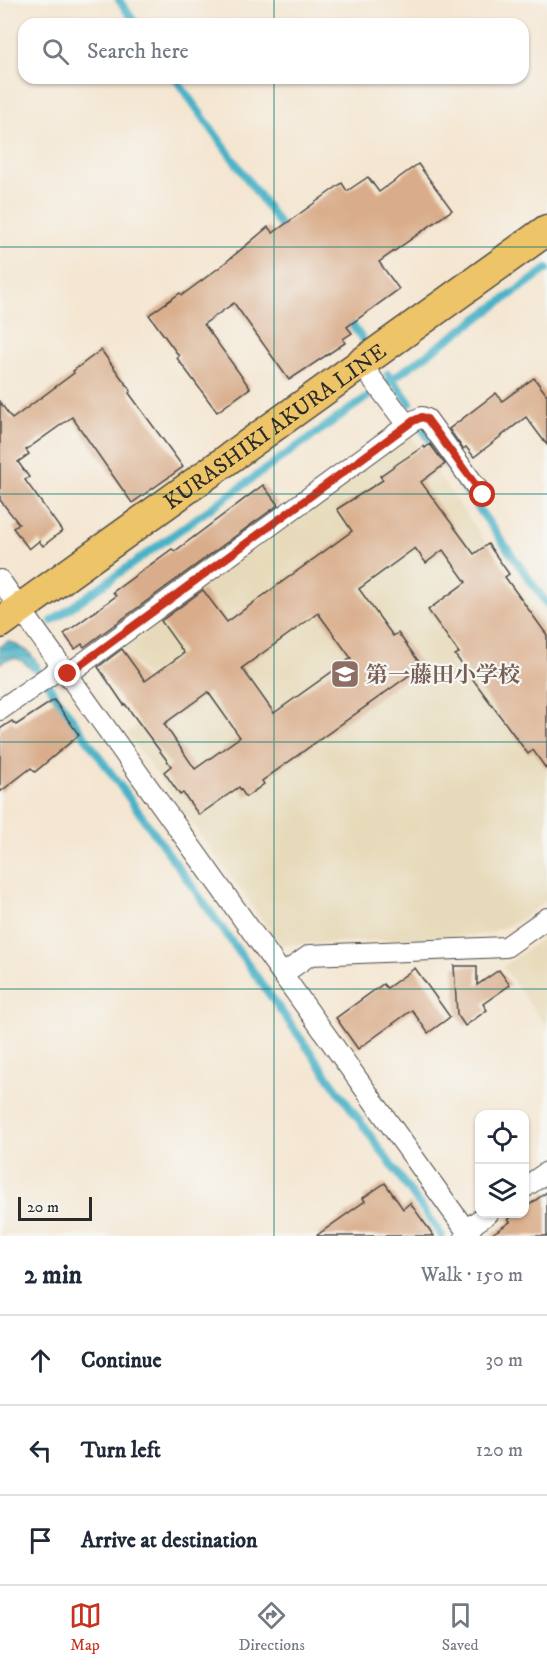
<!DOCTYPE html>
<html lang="en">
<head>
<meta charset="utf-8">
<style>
  :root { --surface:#fff; --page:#f2f2f3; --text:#1f2937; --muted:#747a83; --line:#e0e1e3; --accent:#c8321e }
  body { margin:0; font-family:"IM FELL DW Pica","Noto Serif JP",serif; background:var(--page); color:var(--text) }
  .controls { position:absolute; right:18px; bottom:18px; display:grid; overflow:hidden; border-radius:12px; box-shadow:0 2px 4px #0004 }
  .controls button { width:54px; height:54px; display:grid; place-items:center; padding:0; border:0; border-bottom:2px solid var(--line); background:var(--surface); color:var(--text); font:30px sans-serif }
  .scale { position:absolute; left:18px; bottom:15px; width:74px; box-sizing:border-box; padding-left:6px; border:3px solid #2b2b2b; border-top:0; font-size:16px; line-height:21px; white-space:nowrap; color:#2b2b2b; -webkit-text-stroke:4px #f6f6f2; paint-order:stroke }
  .stop { position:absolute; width:18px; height:18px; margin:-14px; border:4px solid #c8321e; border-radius:50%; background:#fff }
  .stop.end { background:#c8321e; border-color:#fff; box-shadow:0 2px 6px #0008 }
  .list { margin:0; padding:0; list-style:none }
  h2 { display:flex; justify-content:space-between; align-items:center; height:78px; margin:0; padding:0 24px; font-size:26px }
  h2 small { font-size:20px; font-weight:400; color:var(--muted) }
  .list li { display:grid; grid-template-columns:39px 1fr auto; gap:18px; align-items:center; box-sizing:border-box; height:90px; padding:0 24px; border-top:2px solid var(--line) }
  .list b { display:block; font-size:22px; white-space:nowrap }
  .list em { font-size:20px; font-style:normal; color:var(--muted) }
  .icon { flex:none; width:33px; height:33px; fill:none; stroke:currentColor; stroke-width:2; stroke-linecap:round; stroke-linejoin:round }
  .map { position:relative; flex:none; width:547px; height:1236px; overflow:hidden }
  .search { position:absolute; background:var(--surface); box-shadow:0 2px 4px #0004; left:18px; right:18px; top:18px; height:66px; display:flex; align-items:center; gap:15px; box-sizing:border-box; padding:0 21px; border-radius:18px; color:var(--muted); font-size:22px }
  .sheet { height:348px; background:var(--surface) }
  nav { display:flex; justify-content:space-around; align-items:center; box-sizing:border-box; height:84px; border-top:2px solid var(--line); background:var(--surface); font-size:16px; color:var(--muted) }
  nav a { display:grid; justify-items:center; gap:3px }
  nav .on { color:var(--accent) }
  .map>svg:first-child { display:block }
</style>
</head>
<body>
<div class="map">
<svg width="547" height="1236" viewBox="0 0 547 1236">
  <defs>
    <pattern id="water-rules" width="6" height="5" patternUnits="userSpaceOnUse" patternTransform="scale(1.5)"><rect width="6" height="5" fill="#49b2c7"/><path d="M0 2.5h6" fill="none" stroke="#3d91a2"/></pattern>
  </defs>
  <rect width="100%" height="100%" fill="#f6f6f2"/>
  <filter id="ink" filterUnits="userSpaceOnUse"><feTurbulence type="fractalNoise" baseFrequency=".0167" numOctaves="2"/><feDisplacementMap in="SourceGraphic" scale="12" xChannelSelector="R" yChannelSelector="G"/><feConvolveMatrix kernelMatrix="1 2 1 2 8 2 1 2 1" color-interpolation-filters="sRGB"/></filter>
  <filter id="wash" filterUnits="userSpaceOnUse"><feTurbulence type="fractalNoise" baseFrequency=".008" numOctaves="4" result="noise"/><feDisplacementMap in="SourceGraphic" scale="24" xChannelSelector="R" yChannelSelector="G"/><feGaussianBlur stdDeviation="1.35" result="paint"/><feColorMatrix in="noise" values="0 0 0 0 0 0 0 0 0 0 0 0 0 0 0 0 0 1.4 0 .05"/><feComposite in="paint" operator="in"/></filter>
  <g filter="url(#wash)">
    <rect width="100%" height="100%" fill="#f4e6d1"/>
    <g fill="#e7daba">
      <polygon points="410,435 547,629 547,900 520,920 485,935 280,945 127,733 166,704 120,644"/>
      <polygon points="547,935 547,1028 503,967"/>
    </g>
    <path fill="url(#water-rules)" stroke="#3a6e79" stroke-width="1.5" d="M9,641L29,652L39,665L32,670C22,659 14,654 0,663V647Z"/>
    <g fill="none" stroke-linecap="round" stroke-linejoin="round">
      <g stroke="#49b2c7" stroke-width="8">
        <polyline points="119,0 136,24"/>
        <polyline points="175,78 286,233"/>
        <polyline points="346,316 363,340"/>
        <polyline points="388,374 410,403"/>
        <polyline points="422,429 547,604"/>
        <polyline points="52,621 547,269"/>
        <polyline points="31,661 442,1236"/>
      </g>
    </g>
    <g id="blocks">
      <g fill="#d9ad8b" fill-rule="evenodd">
        <polygon points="418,164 452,210 379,262 399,289 347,327 352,333 343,339 345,343 289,380 234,303 204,324 250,388 217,412 177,358 179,356 149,315 180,293 182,295 220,267 268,227 273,233 342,183 347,191 368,177 379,192"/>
        <polygon points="101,350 131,391 129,393 183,467 132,503 72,417 26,450 29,454 18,462 29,477 25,480 62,531 43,546 39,541 29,549 13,528 19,524 0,500 0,402 12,419 74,373 73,371"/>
        <polygon points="534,378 547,395 547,445 526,417 474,457 466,447 463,449 449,429 496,393 502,401"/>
        <path d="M430,444L445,464L421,482L474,554L488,544L509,574L505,577L547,635V770L533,750L528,754L455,655L459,653L428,610L466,582L443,550L426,563L415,548L359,589L393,636L398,633L422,666L262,781L264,784L246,797L239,787L199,815L183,793L180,795L164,772L171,766L125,704L124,705L98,667L122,649L145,681L184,653L161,621L203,590L227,622L352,531L337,509L383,480L380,476L397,464L424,446L425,448ZM318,613L351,658L274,713L242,668ZM208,692L240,737L195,769L164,724Z"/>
        <polygon points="263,485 278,505 84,647 82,644 75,649 64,634 116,596 113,592 172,549 175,551"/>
        <polygon points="54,700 79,735 35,772 31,768 0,792 0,729 12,721 16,725"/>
        <polygon points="454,966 477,966 477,985 499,970 510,985 483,1004 487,1010 465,1026 457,1014"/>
        <polygon points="415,968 450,1017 428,1033 412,1010 358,1049 336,1018 383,984 387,988"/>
        <polygon points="385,1183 403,1209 410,1203 434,1236 316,1236 365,1201 363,1198"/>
        <polygon points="547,1192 547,1236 489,1236 510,1222 508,1219 516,1214 525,1214 525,1208"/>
      </g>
    </g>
  </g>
  <g filter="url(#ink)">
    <use href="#blocks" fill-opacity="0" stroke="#494744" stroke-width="1.5"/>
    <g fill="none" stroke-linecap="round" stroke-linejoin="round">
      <g stroke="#494744" stroke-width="22">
        <g id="street">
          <polyline points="361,364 407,425"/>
          <polyline points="0,580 470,1236"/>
          <polyline points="68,674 413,421 422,417 427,419 482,495"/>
          <polyline points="0,710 62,667"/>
          <polyline points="283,974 310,955 506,947 547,918"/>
          <polyline points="524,1188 547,1172"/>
          <polyline points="465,1236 475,1223 488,1214"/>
        </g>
      </g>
      <g stroke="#494744" stroke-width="33">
        <g id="primary">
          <path id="s1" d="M0,623L547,230"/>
        </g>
      </g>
      <use href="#street" stroke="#fff" stroke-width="20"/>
      <use href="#primary" stroke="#eec469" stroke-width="30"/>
    </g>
  </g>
  <g fill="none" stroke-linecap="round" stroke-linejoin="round" filter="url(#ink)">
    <polyline stroke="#c8321e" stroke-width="8" points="68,674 413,421 422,417 427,419 483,495"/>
  </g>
  <path fill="none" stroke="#0f766e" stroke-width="1.5" stroke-opacity="0.55" d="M274,0V24M274,78V1236M0,247H547M0,494H547M0,742H547M0,989H547"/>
  <defs>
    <g id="school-square" transform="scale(1.5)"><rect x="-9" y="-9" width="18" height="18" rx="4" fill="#8d6e63" stroke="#f6f6f2"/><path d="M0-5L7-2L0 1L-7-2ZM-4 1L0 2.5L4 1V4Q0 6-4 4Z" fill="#fff"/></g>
  </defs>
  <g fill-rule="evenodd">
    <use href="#school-square" x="345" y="674"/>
  </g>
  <g text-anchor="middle" stroke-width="4.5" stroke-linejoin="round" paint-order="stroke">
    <g font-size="22" fill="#2b2b2b" stroke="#f6f6f2">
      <text dy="8" stroke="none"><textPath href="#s1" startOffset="338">KURASHIKI AKURA LINE</textPath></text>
    </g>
    <g font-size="22" font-weight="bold" fill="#785e54" stroke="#f6f6f2" text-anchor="start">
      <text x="366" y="682">第一藤田小学校</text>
    </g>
  </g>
</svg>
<div class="controls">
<button><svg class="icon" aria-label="locate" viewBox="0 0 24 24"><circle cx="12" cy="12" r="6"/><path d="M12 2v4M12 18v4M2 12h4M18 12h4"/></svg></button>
<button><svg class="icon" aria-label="layers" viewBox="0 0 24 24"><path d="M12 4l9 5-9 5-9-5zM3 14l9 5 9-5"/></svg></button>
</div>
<div class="scale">20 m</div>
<div class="stop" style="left:483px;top:495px"></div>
<div class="stop end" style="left:68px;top:674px"></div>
<div class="search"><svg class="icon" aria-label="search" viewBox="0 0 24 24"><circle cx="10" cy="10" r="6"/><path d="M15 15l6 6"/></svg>Search here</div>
</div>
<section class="sheet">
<h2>2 min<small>Walk · 150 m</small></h2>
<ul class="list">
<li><svg class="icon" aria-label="ahead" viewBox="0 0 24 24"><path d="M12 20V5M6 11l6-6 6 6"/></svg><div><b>Continue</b></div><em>30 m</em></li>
<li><svg class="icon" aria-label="left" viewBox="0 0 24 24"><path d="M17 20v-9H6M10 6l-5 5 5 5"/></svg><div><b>Turn left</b></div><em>120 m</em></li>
<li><svg class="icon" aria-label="arrive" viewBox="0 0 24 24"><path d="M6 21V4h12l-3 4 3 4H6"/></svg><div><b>Arrive at destination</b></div></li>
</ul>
</section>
<nav>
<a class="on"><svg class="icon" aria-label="map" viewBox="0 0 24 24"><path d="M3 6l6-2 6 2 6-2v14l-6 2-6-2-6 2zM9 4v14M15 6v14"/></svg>Map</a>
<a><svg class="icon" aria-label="directions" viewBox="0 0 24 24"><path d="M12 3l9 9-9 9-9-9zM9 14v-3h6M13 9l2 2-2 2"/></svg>Directions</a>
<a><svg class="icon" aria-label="saved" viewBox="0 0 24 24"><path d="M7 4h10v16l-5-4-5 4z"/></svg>Saved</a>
</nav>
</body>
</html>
